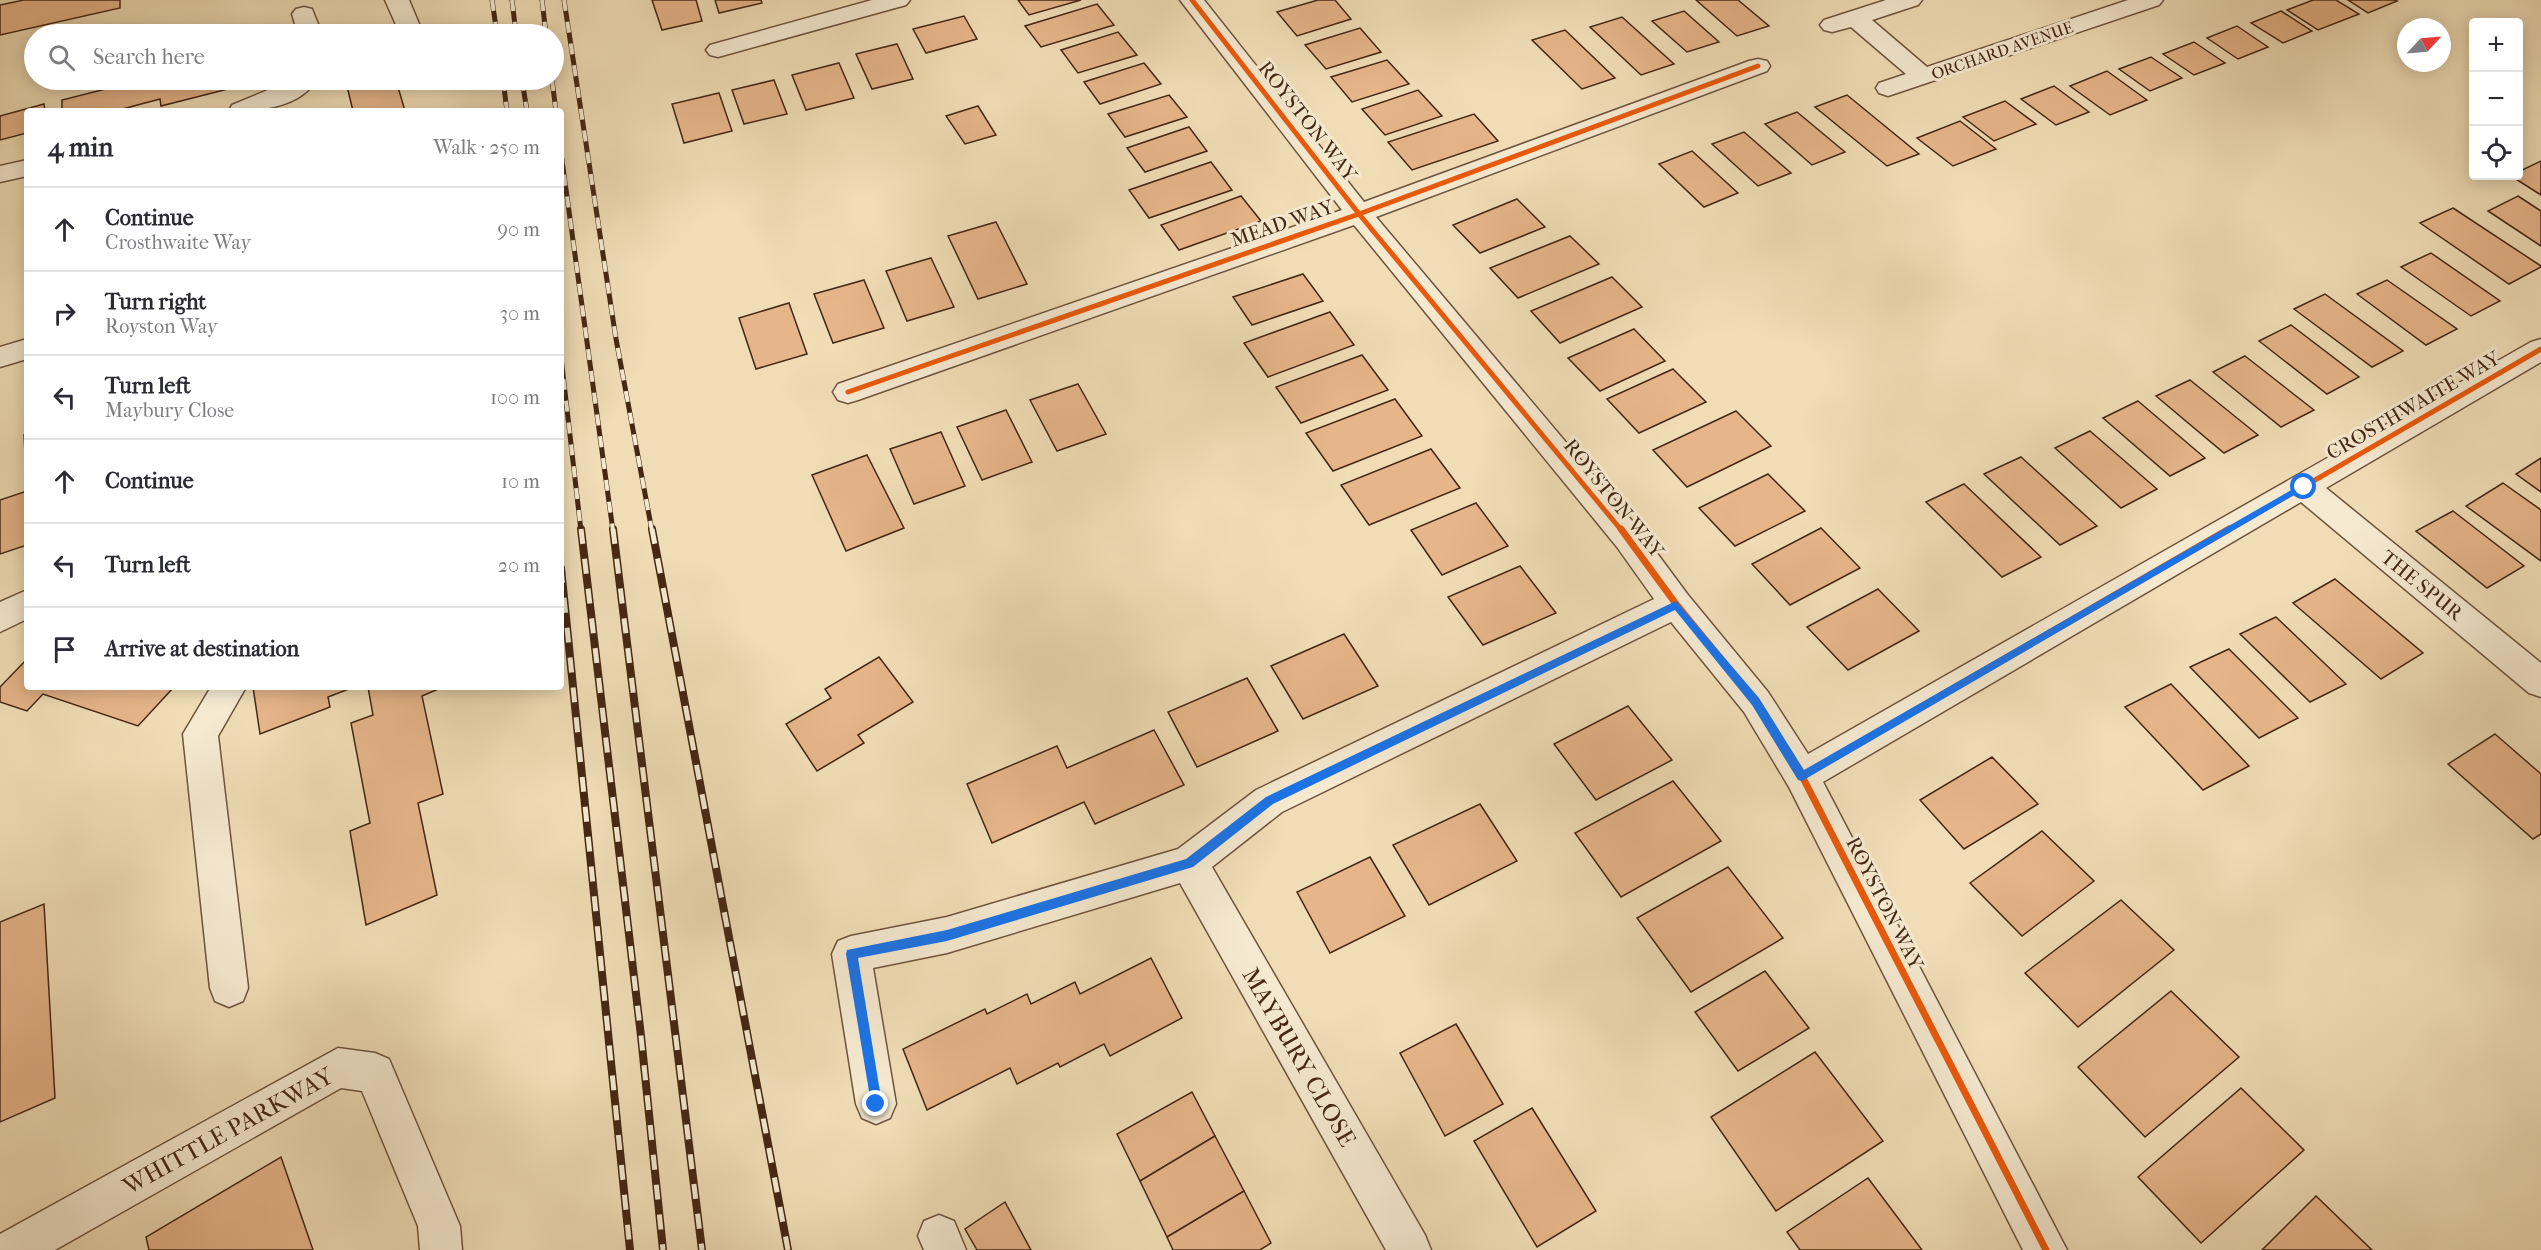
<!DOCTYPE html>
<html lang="en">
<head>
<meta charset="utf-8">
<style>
  :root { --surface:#fff; --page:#f2f2f3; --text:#2b2b33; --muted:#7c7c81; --line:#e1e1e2 }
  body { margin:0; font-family:"IM FELL French Canon",serif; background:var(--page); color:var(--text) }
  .controls { position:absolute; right:18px; top:18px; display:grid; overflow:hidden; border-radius:6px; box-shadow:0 3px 15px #0003 }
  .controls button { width:54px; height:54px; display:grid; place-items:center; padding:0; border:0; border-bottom:2px solid var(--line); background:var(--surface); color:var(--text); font:30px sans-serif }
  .compass { position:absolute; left:2397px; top:18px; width:54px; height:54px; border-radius:50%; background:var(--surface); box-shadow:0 3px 15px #0003; rotate:64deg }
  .stop { position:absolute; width:18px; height:18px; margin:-14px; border:4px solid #1a73e8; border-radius:50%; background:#fff }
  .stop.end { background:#1a73e8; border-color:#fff; box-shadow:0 2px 6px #0008 }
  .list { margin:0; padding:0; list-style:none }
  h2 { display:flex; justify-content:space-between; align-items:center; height:78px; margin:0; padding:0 24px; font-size:26px }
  h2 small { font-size:20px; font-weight:400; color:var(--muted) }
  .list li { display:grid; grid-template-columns:39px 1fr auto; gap:18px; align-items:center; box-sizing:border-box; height:84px; padding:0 24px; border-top:2px solid var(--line) }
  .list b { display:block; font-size:22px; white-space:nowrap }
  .list p { margin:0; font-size:20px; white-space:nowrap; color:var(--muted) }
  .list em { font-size:20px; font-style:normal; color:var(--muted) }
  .icon { flex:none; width:33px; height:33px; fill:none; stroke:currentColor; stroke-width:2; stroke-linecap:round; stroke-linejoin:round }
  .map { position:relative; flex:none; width:2541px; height:1250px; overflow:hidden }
  .search { position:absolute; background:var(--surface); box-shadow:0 3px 15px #0003; left:24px; top:24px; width:540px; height:66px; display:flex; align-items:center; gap:15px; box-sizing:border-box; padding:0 21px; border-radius:33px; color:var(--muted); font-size:22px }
  .panel { position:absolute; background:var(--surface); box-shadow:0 3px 15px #0003; left:24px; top:108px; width:540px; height:582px; border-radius:6px }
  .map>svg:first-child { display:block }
</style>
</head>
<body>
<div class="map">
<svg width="2541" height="1250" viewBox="0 0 2541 1250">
  <rect width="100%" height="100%" fill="#f0ddb6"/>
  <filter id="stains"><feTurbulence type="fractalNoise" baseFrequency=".00333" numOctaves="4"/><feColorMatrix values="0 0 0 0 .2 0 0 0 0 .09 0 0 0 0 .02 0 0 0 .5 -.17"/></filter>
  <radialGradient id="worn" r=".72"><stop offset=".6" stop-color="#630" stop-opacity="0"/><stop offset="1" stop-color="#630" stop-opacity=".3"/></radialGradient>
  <g fill="#e6b58a" stroke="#442714" stroke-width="1.5">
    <polygon points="24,0 120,0 120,8 0,35 0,5"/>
    <polygon points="652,0 696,0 702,21 662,30"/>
    <polygon points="715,0 761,0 762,3 719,13"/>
    <polygon points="1018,0 1081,0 1029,15"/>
    <polygon points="1318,0 1335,0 1351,19 1297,36 1277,12"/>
    <polygon points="1696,0 1738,0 1769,26 1737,36"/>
    <polygon points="2313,0 2336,0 2359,14 2318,30 2287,10"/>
    <polygon points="2348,0 2394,0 2397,1 2368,13"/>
    <polygon points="1097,4 1114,25 1041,47 1025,26"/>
    <polygon points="1684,11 1719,42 1687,52 1652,21"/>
    <polygon points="2281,11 2312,31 2283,43 2251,23"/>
    <polygon points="964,16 977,39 926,53 913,29"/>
    <polygon points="1622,17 1674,64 1641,75 1590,27"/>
    <polygon points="2237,26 2268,47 2238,59 2207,38"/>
    <polygon points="1360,28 1381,52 1326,69 1305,45"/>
    <polygon points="1565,30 1615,78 1582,89 1532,40"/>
    <polygon points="1118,32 1137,55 1078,73 1061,50"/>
    <polygon points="2194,42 2225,63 2194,75 2163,54"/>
    <polygon points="897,44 913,79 872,89 856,54"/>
    <polygon points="2151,57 2182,78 2150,91 2119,69"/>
    <polygon points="1387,60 1409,84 1352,102 1331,77"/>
    <polygon points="839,63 854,98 806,110 792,75"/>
    <polygon points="1144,63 1161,84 1100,104 1084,82"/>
    <polygon points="2107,71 2147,100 2110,115 2070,86"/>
    <polygon points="141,80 158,80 158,82 235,80 236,87 161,106 160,99 115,111 62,111 62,100"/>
    <polygon points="356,80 396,80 405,111 353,111 346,82"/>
    <polygon points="774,80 787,114 744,124 732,90"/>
    <polygon points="2054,86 2089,112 2056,125 2021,99"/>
    <polygon points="1418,90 1442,116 1385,135 1362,109"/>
    <polygon points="719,93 732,131 684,143 672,104"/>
    <polygon points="1169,95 1187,117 1125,137 1108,114"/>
    <polygon points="1847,95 1919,154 1887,166 1815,107"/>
    <polygon points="2005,101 2036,124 1994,141 1963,117"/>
    <polygon points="44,104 45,111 27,111 27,133 0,140 0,116"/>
    <polygon points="978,106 996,135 965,144 946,116"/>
    <polygon points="1797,112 1845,152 1812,165 1765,124"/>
    <polygon points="1474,114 1498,141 1412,170 1388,142"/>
    <polygon points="1960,121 1996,149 1953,166 1917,138"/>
    <polygon points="1189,127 1207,151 1145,172 1127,148"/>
    <polygon points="1744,132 1791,173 1758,186 1712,144"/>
    <polygon points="1692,151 1738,193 1704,207 1659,164"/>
    <polygon points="2541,161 2541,195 2511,176 2518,176 2518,172"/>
    <polygon points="1211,162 1232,190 1149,218 1129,190"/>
    <polygon points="1241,196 1261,221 1179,250 1161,225"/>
    <polygon points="2518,196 2541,211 2541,246 2488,211"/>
    <polygon points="1517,199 1545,227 1480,253 1453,225"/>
    <polygon points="2453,208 2541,266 2541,267 2509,284 2420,223"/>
    <polygon points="996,222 1027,284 978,299 948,236"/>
    <polygon points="1570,236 1599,264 1518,298 1490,268"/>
    <polygon points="2431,253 2500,301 2471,316 2401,267"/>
    <polygon points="931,258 954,307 907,321 886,271"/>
    <polygon points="1303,274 1323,301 1252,325 1233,297"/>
    <polygon points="1612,277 1642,307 1560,343 1531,311"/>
    <polygon points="864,280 884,328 833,343 814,294"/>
    <polygon points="2387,280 2457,329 2426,345 2357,294"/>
    <polygon points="2325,294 2403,351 2372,367 2294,309"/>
    <polygon points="789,303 807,354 756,369 739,318"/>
    <polygon points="1330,312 1354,345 1268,377 1244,343"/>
    <polygon points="2291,325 2359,377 2327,394 2259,341"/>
    <polygon points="1634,329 1665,361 1600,391 1568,358"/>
    <polygon points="1362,355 1388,390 1301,423 1276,387"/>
    <polygon points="2245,356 2314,410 2281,427 2213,372"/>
    <polygon points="1673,369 1706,402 1639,433 1607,399"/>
    <polygon points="2190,380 2258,435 2224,453 2156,396"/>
    <polygon points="1078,384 1106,434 1057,451 1030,400"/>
    <polygon points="1395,399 1422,436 1333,471 1306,433"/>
    <polygon points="2138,401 2205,458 2170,476 2103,418"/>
    <polygon points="1006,410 1032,462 982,480 957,427"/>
    <polygon points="1736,411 1771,446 1687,487 1653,450"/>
    <polygon points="2090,431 2157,489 2121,508 2055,448"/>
    <polygon points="941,432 965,486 914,504 890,449"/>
    <polygon points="24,435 27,435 27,545 0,554 0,500 27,491"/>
    <polygon points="1431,449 1460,488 1369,525 1341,485"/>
    <polygon points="867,455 904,528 846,551 812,475"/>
    <polygon points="2021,457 2097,526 2060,545 1984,474"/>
    <polygon points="2541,458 2541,492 2516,474"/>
    <polygon points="1768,474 1805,511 1735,546 1699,508"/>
    <polygon points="2503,483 2541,510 2541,561 2466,506"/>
    <polygon points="1964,484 2041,557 2002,577 1926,502"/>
    <polygon points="1476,503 1508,546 1442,575 1411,530"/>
    <polygon points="2453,511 2524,566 2487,588 2416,531"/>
    <polygon points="1821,528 1860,568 1790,605 1752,564"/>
    <polygon points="1520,566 1556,613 1483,645 1448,597"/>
    <polygon points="2335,579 2423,653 2381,679 2293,603"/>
    <polygon points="1878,589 1919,631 1848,670 1807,627"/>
    <polygon points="2276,617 2346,684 2310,702 2240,634"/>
    <polygon points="1344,634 1378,686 1303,719 1271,666"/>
    <polygon points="2229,649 2298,718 2259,738 2190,667"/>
    <polygon points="879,657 913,702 858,735 864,743 817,771 786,724 831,698 825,689"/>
    <polygon points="27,659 27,687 174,687 138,726 43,694 27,711 0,702 0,687"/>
    <polygon points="1247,678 1278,731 1197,767 1168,712"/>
    <polygon points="2171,684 2249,766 2203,790 2125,707"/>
    <polygon points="253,687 354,687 328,697 330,707 260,734"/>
    <polygon points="368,687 443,687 422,696 443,794 418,803 437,895 366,925 350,831 370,823 351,723 373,715"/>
    <polygon points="1628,706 1672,760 1596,800 1554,744"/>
    <polygon points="1154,730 1184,785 1095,824 1084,802 992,843 967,784 1057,746 1067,768"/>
    <polygon points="2495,734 2541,774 2541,834 2533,839 2448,764"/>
    <polygon points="1992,757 2038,804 1964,849 1920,800"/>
    <polygon points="1673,781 1721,841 1621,897 1575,833"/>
    <polygon points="1480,804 1517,861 1429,905 1393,845"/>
    <polygon points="2042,831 2094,881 2022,936 1970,883"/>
    <polygon points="1370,857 1405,916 1330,953 1297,892"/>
    <polygon points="1728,867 1783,938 1691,992 1637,918"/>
    <polygon points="2121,900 2174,950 2078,1027 2025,973"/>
    <polygon points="44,904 55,1098 0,1122 0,922"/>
    <polygon points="1151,958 1182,1018 1110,1056 1104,1044 1060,1067 1058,1063 1017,1084 1010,1068 927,1110 903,1049 985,1009 987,1014 1027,994 1031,1004 1075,982 1080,994"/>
    <polygon points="1765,971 1809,1028 1738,1071 1695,1012"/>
    <polygon points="2171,991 2239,1057 2145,1137 2078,1067"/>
    <polygon points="1456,1024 1503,1104 1445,1136 1400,1053"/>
    <polygon points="1815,1052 1883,1141 1776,1211 1711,1117"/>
    <polygon points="2241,1088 2304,1150 2201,1243 2138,1177"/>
    <polygon points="1192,1092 1215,1136 1140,1181 1117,1134"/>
    <polygon points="1532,1108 1596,1211 1537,1247 1474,1141"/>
    <polygon points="1215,1136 1244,1191 1167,1237 1140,1181"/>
    <polygon points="281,1157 313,1250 149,1250 146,1237"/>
    <polygon points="1868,1178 1922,1250 1800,1250 1787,1232"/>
    <polygon points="1244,1191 1271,1243 1260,1250 1173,1250 1167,1237"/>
    <polygon points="2316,1196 2372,1250 2262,1250"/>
    <polygon points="1005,1202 1031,1250 977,1250 965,1229"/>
  </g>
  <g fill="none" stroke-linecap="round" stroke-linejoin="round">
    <g stroke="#6f543c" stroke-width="3">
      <g id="minor">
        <polygon points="385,0 409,0 422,31 419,34 387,34 391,29 397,27"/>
        <polygon points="872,0 910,0 906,5 718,57 710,55 706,50 710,45"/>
        <polygon points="1180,0 1204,0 1364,202 1749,61 1758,59 1767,61 1770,66 1767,71 1376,217 1639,529 1688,595 1768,692 1808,754 2531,342 2541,339 2541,362 2326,488 2541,663 2541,697 2529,693 2301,502 1823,782 2067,1250 2023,1250 1789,787 1744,712 1671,622 1282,812 1212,867 1425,1235 1431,1250 1386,1250 1180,883 947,953 873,968 896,1104 890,1118 876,1124 862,1118 856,1104 832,954 838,941 851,936 947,917 1178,849 1256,790 1654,599 1617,547 1354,225 858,400 848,403 838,400 833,392 838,384 1342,210"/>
        <polygon points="1886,0 1922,0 1918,5 1872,20 1927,67 2128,0 2163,0 2159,5 1888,96 1879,93 1876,88 1879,83 1906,74 1851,27 1832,32 1824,30 1820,25 1824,20"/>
        <polygon points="304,7 312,9 322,34 298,34 292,14 296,9"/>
        <path d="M292,80H316C300,108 258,111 229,111L232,105Z"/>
        <polygon points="27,160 27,176 0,182 0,166"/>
        <polygon points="27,339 27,359 0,367 0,347"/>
        <polygon points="27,590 27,619 0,632 0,602"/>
        <polygon points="211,687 246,687 218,736 248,988 243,1001 229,1007 215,1001 210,988 183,734"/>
        <polygon points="338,1048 375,1053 389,1059 460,1226 462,1250 420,1250 418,1226 362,1091 341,1088 55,1250 0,1250 0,1234"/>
        <polygon points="939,1215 954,1221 966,1250 924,1250 918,1236 924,1221"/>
      </g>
    </g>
    <use href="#minor" fill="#f5e9d0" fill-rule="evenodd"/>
    <g stroke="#442714" stroke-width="5">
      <g id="rail-far1">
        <polyline points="492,0 497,34"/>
        <polyline points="512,0 516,34"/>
        <polyline points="542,0 546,34"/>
        <polyline points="564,0 616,339 652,531"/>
        <polyline points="503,80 507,111"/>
        <polyline points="522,80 527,111"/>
        <polyline points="552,80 556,111"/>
        <polyline points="561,153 613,531"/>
        <polyline points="561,357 581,531"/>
      </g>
    </g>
    <g stroke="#442714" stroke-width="8">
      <g id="rail">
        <polyline points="581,529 641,1036 663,1250"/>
        <polyline points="613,529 702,1250"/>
        <polyline points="652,529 788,1250"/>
        <polyline points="561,568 630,1250"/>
      </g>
    </g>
    <use href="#rail-far1" stroke="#f5e9d0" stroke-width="4" stroke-dasharray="11" stroke-linecap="butt"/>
    <use href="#rail" stroke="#f5e9d0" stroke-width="5" stroke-dasharray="15" stroke-linecap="butt"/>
    <g stroke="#f5e9d0" stroke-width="8">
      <g id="cycleway-far1">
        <polyline points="1192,0 1359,214 1622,531"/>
        <polyline points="848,392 1359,214 1758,66"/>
        <polyline points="2227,531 2541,349"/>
      </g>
    </g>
    <g stroke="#f5e9d0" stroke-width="10">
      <g id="cycleway">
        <polyline points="1621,529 1676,604 1756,702 1802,776 2046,1250"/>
        <polyline points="1802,776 2229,529"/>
      </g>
    </g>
    <use href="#cycleway-far1" stroke="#e8590c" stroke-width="5"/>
    <use href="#cycleway" stroke="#e8590c" stroke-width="7"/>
  </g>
  <polygon fill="#1a73e8" points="2300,485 2308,487 1802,781 1798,780 1752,705 1675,610 1273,804 1193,867 947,941 858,958 882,1104 880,1109 872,1109 846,954 847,950 947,930 1186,859 1266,797 1676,601 1759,698 1804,770"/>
  <g text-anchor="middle" stroke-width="6" stroke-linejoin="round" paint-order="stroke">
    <g font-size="16" fill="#442714" stroke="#f5e9d0">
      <text transform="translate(2002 50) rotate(-19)" y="6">ORCHARD AVENUE</text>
    </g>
    <g font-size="20" fill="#442714" stroke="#f5e9d0">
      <text transform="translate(1308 121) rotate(52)" y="7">ROYSTON WAY</text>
      <text transform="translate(1282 223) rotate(-19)" y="7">MEAD WAY</text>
      <text transform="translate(2413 405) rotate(-30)" y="7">CROSTHWAITE WAY</text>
      <text transform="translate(1614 498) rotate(51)" y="7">ROYSTON WAY</text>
      <text transform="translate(2422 585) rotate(39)" y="7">THE SPUR</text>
      <text transform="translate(1885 903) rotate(63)" y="7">ROYSTON WAY</text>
    </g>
    <g font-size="24" fill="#442714" stroke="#f5e9d0">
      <text transform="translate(1299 1057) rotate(60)" y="8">MAYBURY CLOSE</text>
      <text transform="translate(228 1131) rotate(-29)" y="8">WHITTLE PARKWAY</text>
    </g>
  </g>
  <rect width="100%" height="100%" filter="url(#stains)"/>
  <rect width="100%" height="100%" fill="url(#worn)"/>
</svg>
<div class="controls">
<button>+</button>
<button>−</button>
<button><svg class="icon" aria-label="locate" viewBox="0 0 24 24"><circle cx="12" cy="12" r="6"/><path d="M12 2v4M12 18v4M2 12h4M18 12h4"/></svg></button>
</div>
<svg class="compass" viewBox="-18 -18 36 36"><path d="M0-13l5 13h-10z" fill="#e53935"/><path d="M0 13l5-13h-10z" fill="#7c7c81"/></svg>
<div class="stop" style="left:2304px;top:487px"></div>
<div class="stop end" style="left:876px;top:1104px"></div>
<div class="search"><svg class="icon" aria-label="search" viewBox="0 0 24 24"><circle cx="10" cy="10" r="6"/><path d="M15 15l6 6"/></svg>Search here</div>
<section class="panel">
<h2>4 min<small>Walk · 250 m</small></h2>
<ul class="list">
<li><svg class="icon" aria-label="ahead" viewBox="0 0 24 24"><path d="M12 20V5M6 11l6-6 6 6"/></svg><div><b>Continue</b><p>Crosthwaite Way</p></div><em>90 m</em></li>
<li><svg class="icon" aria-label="right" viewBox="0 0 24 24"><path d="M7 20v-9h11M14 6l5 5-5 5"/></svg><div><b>Turn right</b><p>Royston Way</p></div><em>30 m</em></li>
<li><svg class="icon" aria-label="left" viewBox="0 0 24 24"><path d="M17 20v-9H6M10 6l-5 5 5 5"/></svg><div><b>Turn left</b><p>Maybury Close</p></div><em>100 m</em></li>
<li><svg class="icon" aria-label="ahead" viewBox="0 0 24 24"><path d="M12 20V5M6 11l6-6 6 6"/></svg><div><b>Continue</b></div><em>10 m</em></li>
<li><svg class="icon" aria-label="left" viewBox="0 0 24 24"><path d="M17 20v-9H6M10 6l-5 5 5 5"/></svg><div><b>Turn left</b></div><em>20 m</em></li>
<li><svg class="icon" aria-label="arrive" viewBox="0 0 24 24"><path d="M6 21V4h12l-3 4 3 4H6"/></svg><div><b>Arrive at destination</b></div></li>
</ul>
</section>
</div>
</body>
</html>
